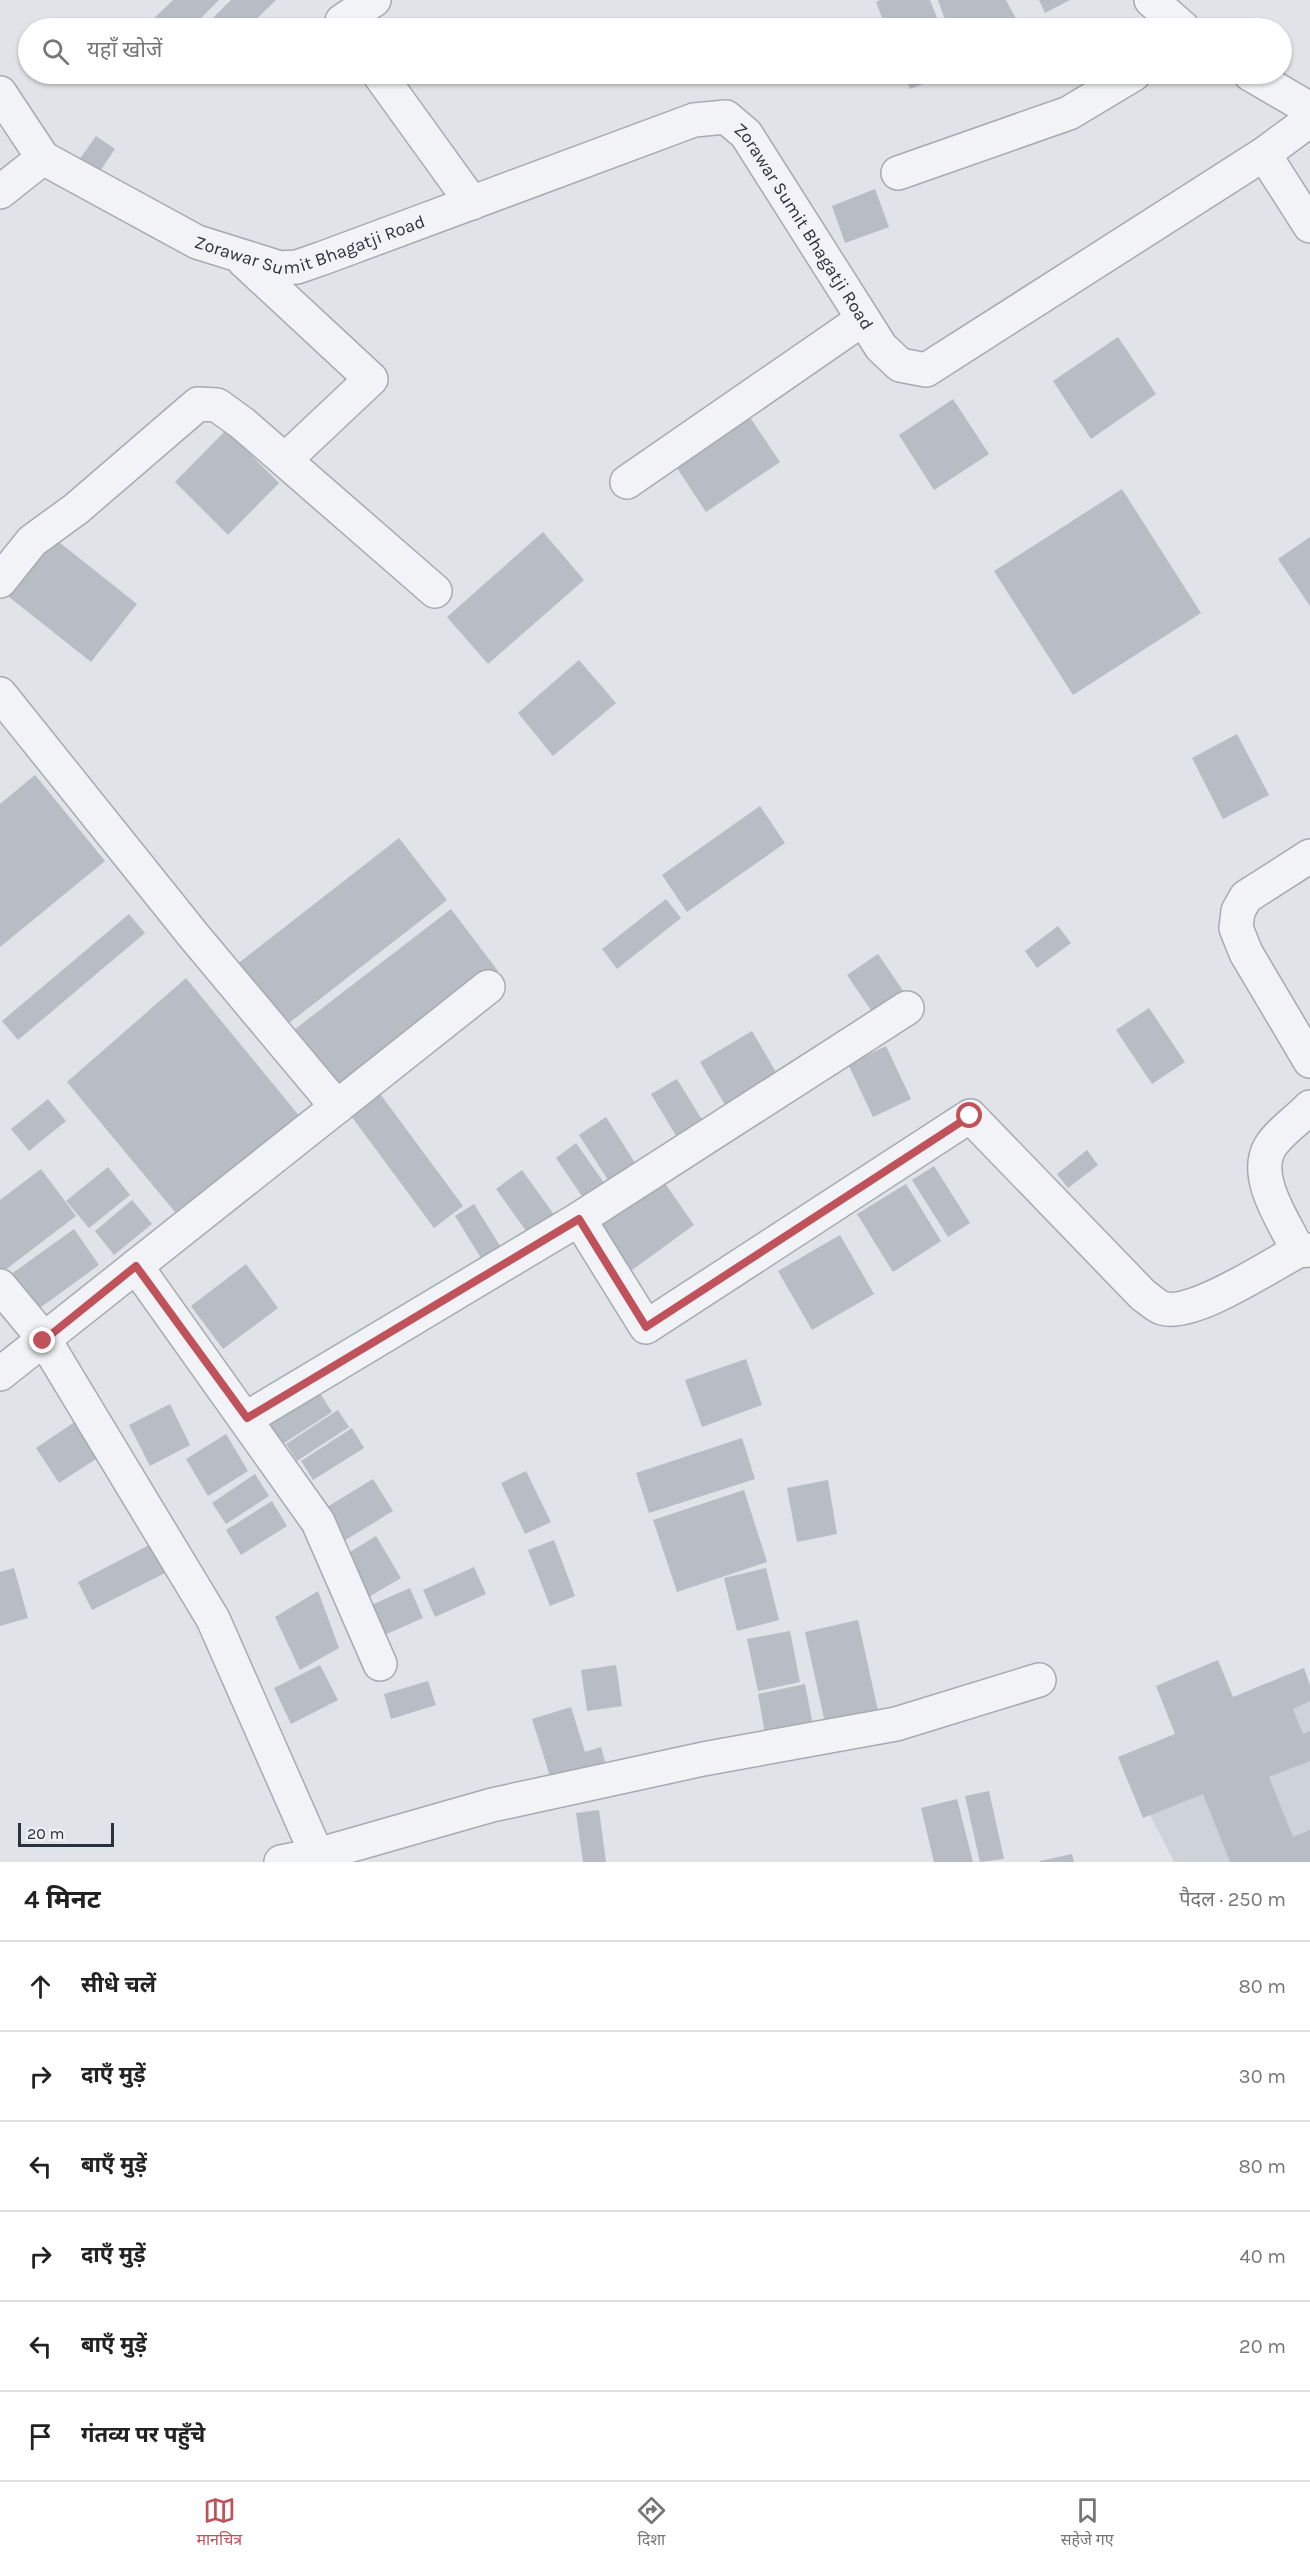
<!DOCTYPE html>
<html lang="hi">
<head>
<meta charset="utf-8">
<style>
  :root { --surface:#fff; --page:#f6f6f6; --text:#222; --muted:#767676; --line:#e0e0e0; --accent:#c0525c }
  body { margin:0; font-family:Karla,"Noto Sans Devanagari",sans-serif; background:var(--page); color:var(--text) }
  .scale { position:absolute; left:18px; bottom:15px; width:96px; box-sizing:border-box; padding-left:6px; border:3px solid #2a303d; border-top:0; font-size:16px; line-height:21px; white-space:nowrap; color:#2a303d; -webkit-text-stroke:4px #eff1f5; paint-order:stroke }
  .stop { position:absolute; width:18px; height:18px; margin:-14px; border:4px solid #c0525c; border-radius:50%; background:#fff }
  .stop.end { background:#c0525c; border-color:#fff; box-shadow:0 2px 6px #0008 }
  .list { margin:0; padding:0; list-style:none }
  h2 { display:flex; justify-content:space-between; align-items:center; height:78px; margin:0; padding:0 24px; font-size:26px }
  h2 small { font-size:20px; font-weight:400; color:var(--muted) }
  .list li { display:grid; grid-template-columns:39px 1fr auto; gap:18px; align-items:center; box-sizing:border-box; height:90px; padding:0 24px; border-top:2px solid var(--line) }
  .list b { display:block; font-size:22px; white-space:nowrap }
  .list em { font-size:20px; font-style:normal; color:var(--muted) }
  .icon { flex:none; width:33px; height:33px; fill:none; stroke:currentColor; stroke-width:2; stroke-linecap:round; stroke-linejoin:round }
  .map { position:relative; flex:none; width:1310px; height:1862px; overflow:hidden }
  .search { position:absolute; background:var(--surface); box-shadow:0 2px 4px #0004; left:18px; right:18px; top:18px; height:66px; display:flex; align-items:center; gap:15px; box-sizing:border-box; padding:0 21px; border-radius:33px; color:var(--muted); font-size:22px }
  .sheet { height:618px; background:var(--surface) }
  nav { display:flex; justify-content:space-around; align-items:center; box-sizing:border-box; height:84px; border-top:2px solid var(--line); background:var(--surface); font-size:16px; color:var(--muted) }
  nav a { display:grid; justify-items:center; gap:3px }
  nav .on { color:var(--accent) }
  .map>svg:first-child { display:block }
</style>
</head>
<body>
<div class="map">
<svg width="1310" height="1862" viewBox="0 0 1310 1862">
  <rect width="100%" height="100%" fill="#e0e3e7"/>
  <polygon fill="#ced2d9" points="1310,1692 1310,1862 1174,1862 1127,1770"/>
  <g fill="#b8bcc4">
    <polygon points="173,0 219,0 191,28 144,28"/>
    <polygon points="231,0 276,0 247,28 203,28"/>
    <polygon points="880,0 930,0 941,28 886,28 876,2"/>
    <polygon points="938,0 1006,0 1021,28 948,28"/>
    <polygon points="1039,0 1070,0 1045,13"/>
    <polygon points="187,74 199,74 193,79"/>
    <polygon points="904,74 950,74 910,89"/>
    <polygon points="96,136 115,149 98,174 79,160"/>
    <polygon points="875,189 889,227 845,243 832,206"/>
    <polygon points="1118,337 1156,394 1091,439 1053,381"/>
    <polygon points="953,399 989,454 934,490 899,435"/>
    <polygon points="747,413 780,462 706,512 673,462"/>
    <polygon points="226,430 279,483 228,535 175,482"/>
    <polygon points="1122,489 1201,613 1073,695 994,571"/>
    <polygon points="543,532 584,580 488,664 447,617"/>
    <polygon points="50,535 137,604 91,662 4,593"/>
    <polygon points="1310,537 1310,606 1278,559"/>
    <polygon points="579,660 616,703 553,756 518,713"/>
    <polygon points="1237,734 1269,795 1223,819 1192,758"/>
    <polygon points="35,775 105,861 0,947 0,804"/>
    <polygon points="760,806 785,843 687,912 662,875"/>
    <polygon points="399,838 447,900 284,1027 236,965"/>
    <polygon points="666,899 681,918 617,969 602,949"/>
    <polygon points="451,909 498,971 338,1095 290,1033"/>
    <polygon points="129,914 145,933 18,1040 2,1021"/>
    <polygon points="1058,926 1071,943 1037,968 1025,951"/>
    <polygon points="878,954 908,998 877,1019 847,975"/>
    <polygon points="186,978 301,1118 175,1212 67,1082"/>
    <polygon points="1149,1008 1185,1062 1152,1084 1116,1030"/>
    <polygon points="752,1031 780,1079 728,1110 700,1062"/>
    <polygon points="886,1046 911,1099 873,1117 848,1064"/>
    <polygon points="677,1079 707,1128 681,1144 651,1094"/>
    <polygon points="375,1087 463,1206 434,1228 346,1109"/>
    <polygon points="48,1099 66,1121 29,1151 11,1129"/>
    <polygon points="606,1117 637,1166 610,1183 579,1135"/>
    <polygon points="576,1143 607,1187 586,1202 556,1158"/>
    <polygon points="1087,1150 1098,1165 1068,1188 1057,1174"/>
    <polygon points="934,1166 970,1223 948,1237 912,1180"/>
    <polygon points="108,1167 130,1195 89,1228 66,1201"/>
    <polygon points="41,1169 76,1216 0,1274 0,1200"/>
    <polygon points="522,1170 555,1216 529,1235 496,1189"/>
    <polygon points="662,1179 694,1225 628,1273 596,1228"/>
    <polygon points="906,1184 941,1241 893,1272 857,1214"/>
    <polygon points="132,1200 152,1224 114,1255 95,1231"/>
    <polygon points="474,1204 505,1254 486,1266 455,1216"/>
    <polygon points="74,1229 99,1265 33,1313 7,1277"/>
    <polygon points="840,1235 874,1294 812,1330 778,1271"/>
    <polygon points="246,1264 278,1308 223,1349 191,1306"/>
    <polygon points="746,1359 762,1405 702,1427 685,1380"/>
    <polygon points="314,1384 332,1412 281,1445 263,1417"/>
    <polygon points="170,1404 190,1445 150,1466 129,1425"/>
    <polygon points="338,1410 349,1427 297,1461 286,1444"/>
    <polygon points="76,1421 99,1457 59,1483 36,1448"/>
    <polygon points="352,1428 364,1448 313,1480 301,1461"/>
    <polygon points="226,1434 248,1471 208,1496 186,1459"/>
    <polygon points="742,1438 755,1479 649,1513 636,1473"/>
    <polygon points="526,1471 551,1522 525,1534 501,1483"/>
    <polygon points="255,1474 269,1496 226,1524 212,1503"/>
    <polygon points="373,1479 393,1511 339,1544 319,1512"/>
    <polygon points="828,1480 837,1534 797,1542 787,1488"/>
    <polygon points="744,1490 767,1562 677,1592 653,1520"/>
    <polygon points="272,1501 287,1526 241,1555 226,1530"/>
    <polygon points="376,1536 401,1578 362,1601 337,1560"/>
    <polygon points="554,1540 575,1596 550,1606 528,1550"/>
    <polygon points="151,1544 165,1573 92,1610 78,1582"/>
    <polygon points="474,1567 486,1594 435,1617 423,1590"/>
    <polygon points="14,1568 28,1618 0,1626 0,1572"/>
    <polygon points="766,1568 779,1620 737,1631 724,1578"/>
    <polygon points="410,1588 423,1618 382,1636 369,1606"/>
    <polygon points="318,1591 339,1648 300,1670 275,1617"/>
    <polygon points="858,1620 880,1720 827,1732 805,1632"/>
    <polygon points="790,1631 800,1682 758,1691 747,1639"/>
    <polygon points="1218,1660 1233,1697 1304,1668 1310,1685 1310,1701 1293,1709 1303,1734 1310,1731 1310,1761 1269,1777 1293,1837 1310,1830 1310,1862 1230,1862 1203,1794 1143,1818 1118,1757 1175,1734 1156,1686"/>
    <polygon points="320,1665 338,1700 291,1724 274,1688"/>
    <polygon points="616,1665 622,1706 587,1711 581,1670"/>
    <polygon points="428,1681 436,1705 391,1719 384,1694"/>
    <polygon points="805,1684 815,1736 767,1745 758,1694"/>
    <polygon points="571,1707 585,1752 601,1747 607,1769 553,1786 532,1719"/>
    <polygon points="989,1791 1004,1859 980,1862 965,1796"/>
    <polygon points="957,1799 973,1862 934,1862 921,1808"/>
    <polygon points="599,1810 606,1862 583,1862 576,1813"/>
    <polygon points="1072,1854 1074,1862 1040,1862 1040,1861"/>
  </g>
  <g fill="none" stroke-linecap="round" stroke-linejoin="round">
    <g stroke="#a6aab1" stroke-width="36">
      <g id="minor">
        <polyline points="1151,0 1183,28"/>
        <polyline points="342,21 374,0"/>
        <polyline points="379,74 472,203"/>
        <polyline points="1250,74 1310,109"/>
        <path id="s1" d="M0,93L43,158L197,242L280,268L297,267L323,258L694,120L726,117L746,134L881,347L900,365L926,370L1264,154L1310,120"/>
        <polyline points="1264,154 1310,226"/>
        <polyline points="898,173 1069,113 1134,74"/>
        <polyline points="0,192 43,158"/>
        <polyline points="244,261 371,379 285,460"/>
        <polyline points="627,482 863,319"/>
        <polyline points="0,581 32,541 76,509 198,404 217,405 242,423 435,591"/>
        <polyline points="0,694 194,936 337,1107"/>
        <polyline points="1310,856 1246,897 1238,911 1236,928 1246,953 1310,1061"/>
        <path d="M579,1219L646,1327L970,1116L1143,1295C1149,1299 1156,1306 1162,1308C1192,1318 1269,1266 1298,1251L1310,1250"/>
        <path d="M1298,1251C1285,1222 1252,1178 1270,1147C1279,1132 1298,1120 1310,1107"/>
        <polyline points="136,1266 318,1522 380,1664"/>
        <polyline points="0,1286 44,1339 213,1619 317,1855"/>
        <polyline points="0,1374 488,987"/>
        <polyline points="247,1418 579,1219 907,1008"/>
        <polyline points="281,1862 317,1855 492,1805 703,1759 896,1724 1039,1680"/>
      </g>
    </g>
    <use href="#minor" stroke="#f2f3f6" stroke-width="33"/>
  </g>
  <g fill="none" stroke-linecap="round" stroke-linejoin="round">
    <polyline stroke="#c0525c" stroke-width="8" points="43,1341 136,1266 247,1418 579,1219 646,1327 970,1116"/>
  </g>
  <g text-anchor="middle" stroke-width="5" stroke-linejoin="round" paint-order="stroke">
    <g font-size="18" fill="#2a303d" stroke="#eff1f5">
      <text dy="6" stroke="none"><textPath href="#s1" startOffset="372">Zorawar Sumit Bhagatji Road</textPath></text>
      <text dy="6" stroke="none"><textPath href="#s1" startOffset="948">Zorawar Sumit Bhagatji Road</textPath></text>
    </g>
  </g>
</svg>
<div class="scale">20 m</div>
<div class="stop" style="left:970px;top:1116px"></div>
<div class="stop end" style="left:43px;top:1341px"></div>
<div class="search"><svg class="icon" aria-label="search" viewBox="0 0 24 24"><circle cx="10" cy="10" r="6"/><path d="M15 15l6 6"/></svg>यहाँ खोजें</div>
</div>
<section class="sheet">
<h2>4 मिनट<small>पैदल · 250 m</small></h2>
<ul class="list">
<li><svg class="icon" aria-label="ahead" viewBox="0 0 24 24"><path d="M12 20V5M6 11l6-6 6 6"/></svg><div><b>सीधे चलें</b></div><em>80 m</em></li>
<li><svg class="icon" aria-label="right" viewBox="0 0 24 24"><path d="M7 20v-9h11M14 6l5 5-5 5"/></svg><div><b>दाएँ मुड़ें</b></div><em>30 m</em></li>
<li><svg class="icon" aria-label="left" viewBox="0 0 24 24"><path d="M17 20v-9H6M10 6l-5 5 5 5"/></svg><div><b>बाएँ मुड़ें</b></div><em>80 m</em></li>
<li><svg class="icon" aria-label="right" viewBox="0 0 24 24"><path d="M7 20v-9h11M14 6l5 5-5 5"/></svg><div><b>दाएँ मुड़ें</b></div><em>40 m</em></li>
<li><svg class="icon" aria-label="left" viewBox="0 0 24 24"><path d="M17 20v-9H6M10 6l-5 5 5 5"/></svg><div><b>बाएँ मुड़ें</b></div><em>20 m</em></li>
<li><svg class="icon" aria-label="arrive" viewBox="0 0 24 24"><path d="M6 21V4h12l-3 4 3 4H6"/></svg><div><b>गंतव्य पर पहुँचे</b></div></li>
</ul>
</section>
<nav>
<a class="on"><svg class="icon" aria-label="map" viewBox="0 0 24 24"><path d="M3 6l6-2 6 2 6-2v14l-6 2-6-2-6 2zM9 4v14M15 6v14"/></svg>मानचित्र</a>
<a><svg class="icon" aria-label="directions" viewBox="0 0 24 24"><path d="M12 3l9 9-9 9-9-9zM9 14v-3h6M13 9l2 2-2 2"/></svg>दिशा</a>
<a><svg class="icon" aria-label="saved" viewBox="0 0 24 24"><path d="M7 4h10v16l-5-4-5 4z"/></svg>सहेजे गए</a>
</nav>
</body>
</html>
